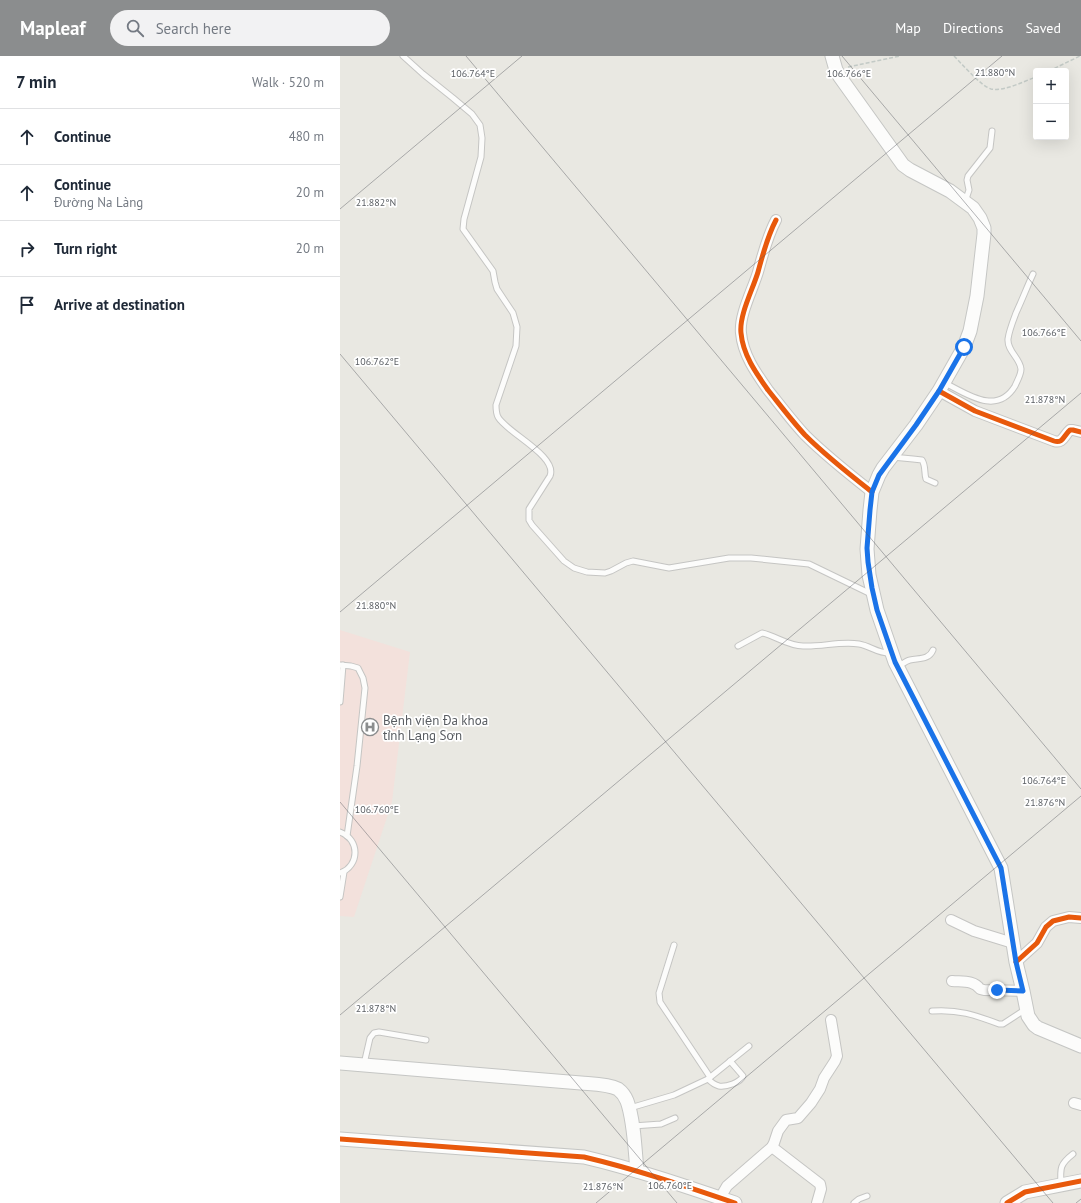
<!DOCTYPE html>
<html lang="en">
<head>
<meta charset="utf-8">
<style>
  :root { --surface:#fff; --page:#f2f2f3; --text:#1f2937; --muted:#747a83; --line:#e0e1e3; --accent:#8b8d8e }
  body { margin:0; font-family:"PT Sans",sans-serif; background:var(--page); color:var(--text) }
  .controls { position:absolute; right:12px; top:12px; display:grid; overflow:hidden; border-radius:4px; box-shadow:0 4px 16px #0002 }
  .controls button { width:36px; height:36px; display:grid; place-items:center; padding:0; border:0; border-bottom:1px solid var(--line); background:var(--surface); color:var(--text); font:20px sans-serif }
  .stop { position:absolute; width:12px; height:12px; margin:-9px; border:3px solid #1a73e8; border-radius:50%; background:#fff }
  .stop.end { background:#1a73e8; border-color:#fff; box-shadow:0 1px 4px #0008 }
  .list { margin:0; padding:0; list-style:none }
  h2 { display:flex; justify-content:space-between; align-items:center; height:52px; margin:0; padding:0 16px; font-size:17px }
  h2 small { font-size:13px; font-weight:400; color:var(--muted) }
  .list li { display:grid; grid-template-columns:26px 1fr auto; gap:12px; align-items:center; box-sizing:border-box; height:56px; padding:0 16px; border-top:1px solid var(--line) }
  .list b { display:block; font-size:15px; white-space:nowrap }
  .list p { margin:0; font-size:13px; white-space:nowrap; color:var(--muted) }
  .list em { font-size:13px; font-style:normal; color:var(--muted) }
  .icon { flex:none; width:22px; height:22px; fill:none; stroke:currentColor; stroke-width:2; stroke-linecap:round; stroke-linejoin:round }
  .map { position:relative; flex:none; width:741px; height:1147px; overflow:hidden }
  header { display:flex; align-items:center; gap:24px; box-sizing:border-box; height:56px; padding:0 20px; background:var(--accent); color:#fff }
  header strong { font-size:19px }
  nav { display:flex; gap:22px; margin-inline-start:auto; font-size:14px }
  .search { width:280px; height:36px; background:var(--page); display:flex; align-items:center; gap:10px; box-sizing:border-box; padding:0 14px; border-radius:22px; color:var(--muted); font-size:15px }
  main { display:flex }
  aside { flex:1; background:var(--surface) }
  .map>svg:first-child { display:block }
</style>
</head>
<body>
<header>
<strong>Mapleaf</strong>
<div class="search"><svg class="icon" aria-label="search" viewBox="0 0 24 24"><circle cx="10" cy="10" r="6"/><path d="M15 15l6 6"/></svg>Search here</div>
<nav><a>Map</a><a>Directions</a><a>Saved</a></nav>
</header>
<main>
<aside>
<h2>7 min<small>Walk · 520 m</small></h2>
<ul class="list">
<li><svg class="icon" aria-label="ahead" viewBox="0 0 24 24"><path d="M12 20V5M6 11l6-6 6 6"/></svg><div><b>Continue</b></div><em>480 m</em></li>
<li><svg class="icon" aria-label="ahead" viewBox="0 0 24 24"><path d="M12 20V5M6 11l6-6 6 6"/></svg><div><b>Continue</b><p>Đường Na Làng</p></div><em>20 m</em></li>
<li><svg class="icon" aria-label="right" viewBox="0 0 24 24"><path d="M7 20v-9h11M14 6l5 5-5 5"/></svg><div><b>Turn right</b></div><em>20 m</em></li>
<li><svg class="icon" aria-label="arrive" viewBox="0 0 24 24"><path d="M6 21V4h12l-3 4 3 4H6"/></svg><div><b>Arrive at destination</b></div></li>
</ul>
</aside>
<div class="map">
<svg width="741" height="1147" viewBox="0 0 741 1147">
  <rect width="100%" height="100%" fill="#e9e8e2"/>
  <polygon fill="#f3e1dc" points="0,574 70,596 52,746 14,861 0,860"/>
  <g fill="none" stroke-linecap="round" stroke-linejoin="round">
    <g stroke="#c5c5c3" stroke-width="7">
      <g id="lane">
        <path d="M63,0L83,18L113,42L132,58L140,69L142,82L141,101L124,163L123,173L153,215L155,226L157,233L173,257L177,271L176,290L156,349C156,354 156,357 158,361C167,377 218,400 210,420L189,453V464L192,469L224,505L234,512L247,516L265,517L271,515L286,507L293,505L329,512L389,502H411L469,508L531,538"/>
        <polyline points="625,146 629,134 627,124 628,120 650,92 652,75"/>
        <path d="M605,327C627,338 657,360 675,330C677,325 681,319 681,313C680,302 667,295 668,283C669,275 673,265 676,257C682,244 687,231 693,218"/>
        <path d="M552,401L573,403L582,404C586,410 584,417 586,423L595,427"/>
        <path d="M398,590L422,577C436,580 448,590 463,590C482,591 500,585 519,588C531,590 538,598 551,597"/>
        <polyline points="0,609 11,610 18,612 23,622 25,632 17,710 7,780"/>
        <path d="M558,611C562,609 565,605 570,604C579,602 589,604 593,594"/>
        <polyline points="0,646 3,609"/>
        <path d="M0,776C20,783 20,810 0,817"/>
        <polyline points="0,841 4,816"/>
        <polyline points="334,889 319,937 320,946 370,1021"/>
        <path d="M592,955C618,953 635,959 659,968H663L686,953"/>
        <polyline points="24,1008 30,982 34,977 39,976 86,984"/>
        <path d="M368,1023C371,1026 375,1029 379,1030C386,1031 400,1027 403,1020L390,1005"/>
        <polyline points="290,1052 334,1039 368,1023 409,990"/>
        <polyline points="293,1070 321,1068 335,1062"/>
        <path d="M721,1128C720,1112 720,1108 733,1098"/>
        <polyline points="514,1147 519,1143 527,1140"/>
      </g>
    </g>
    <g stroke="#c5c5c3" stroke-width="12">
      <g id="street">
        <path d="M436,164C427,181 423,198 418,216C413,233 399,259 401,277C403,299 416,317 428,334C440,349 452,365 465,379C486,400 509,418 532,436"/>
        <path d="M599,335L635,355L714,385C723,388 724,379 730,374H733L741,376"/>
        <polyline points="611,864 634,875 673,887"/>
        <polyline points="676,906 697,887 706,871 713,865 729,861 741,862"/>
        <path d="M612,925C622,926 634,924 640,933L644,934L683,935"/>
        <polyline points="734,1047 741,1049"/>
        <polyline points="432,1091 480,1128 481,1133 477,1147"/>
        <polyline points="380,1142 387,1130 432,1091 434,1087 438,1075 446,1064 458,1062 471,1047 480,1033 484,1022 495,1005 497,1000 491,964"/>
      </g>
    </g>
    <g stroke="#c5c6c4" stroke-width="15">
      <g id="secondary">
        <polyline points="492,0 496,14 500,21 563,109 570,114 610,135 633,152 640,162 644,172 644,178 637,240 630,275 624,291 599,335 576,369 543,412 539,419 532,436 530,454 527,493 529,519 537,554 555,606 661,812 676,906 683,935 688,960 694,969 698,972 741,990"/>
        <path d="M0,1007L241,1027C253,1028 268,1028 278,1033C282,1036 285,1040 287,1045C294,1064 295,1094 297,1115"/>
        <path d="M0,1083L244,1101C295,1113 345,1130 395,1147"/>
        <polyline points="667,1147 685,1136 741,1125"/>
      </g>
    </g>
    <g stroke="#c3cac6" stroke-width="1.5" stroke-dasharray="4 2" stroke-linecap="butt">
      <path d="M614,0C622,8 641,30 651,33C664,36 684,25 696,21"/>
      <polyline points="508,11 560,0"/>
      <polyline points="709,15 740,0"/>
    </g>
    <use href="#lane" stroke="#fcfcfb" stroke-width="5"/>
    <use href="#street" stroke="#fcfcfb" stroke-width="10"/>
    <use href="#secondary" stroke="#fcfcfb" stroke-width="13"/>
    <g stroke="#fff" stroke-width="8">
      <g id="cycleway">
        <path d="M436,164C427,181 423,198 418,216C413,233 399,259 401,277C403,299 416,317 428,334C440,349 452,365 465,379C486,400 509,418 532,436"/>
        <path d="M599,335L635,355L714,385C723,388 724,379 730,374H733L741,376"/>
        <polyline points="676,906 697,887 706,871 713,865 729,861 741,862"/>
        <path d="M0,1083L244,1101C295,1113 345,1130 395,1147"/>
        <polyline points="667,1147 685,1136 741,1125"/>
      </g>
    </g>
    <use href="#cycleway" stroke="#e8590c" stroke-width="5"/>
  </g>
  <g fill="none" stroke-linecap="round" stroke-linejoin="round">
    <polyline stroke="#1a73e8" stroke-width="5" points="624,291 599,335 576,369 539,419 532,436 530,454 527,492 528,506 532,532 537,554 555,606 661,812 676,906 683,935 657,934"/>
  </g>
  <path fill="none" stroke="#585c61" stroke-width="1" stroke-opacity="0.45" d="M126,0L741,733M502,0L741,285M0,153L182,0M0,298L713,1147M0,556L662,0M0,746L337,1147M0,959L741,337M256,1147L741,740M736,1147L741,1143"/>
  <defs>
    <g id="hospital-ring" transform="scale(0.9)"><circle r="9.5" fill="#fff" stroke="#8b8d8e" stroke-width="1.5"/><path d="M-5-5h3v3.5h4V-5h3V5h-3V1.5h-4V5h-3Z" fill="#8b8d8e"/></g>
  </defs>
  <g fill-rule="evenodd">
    <use href="#hospital-ring" x="30" y="671"/>
  </g>
  <g text-anchor="middle" stroke-width="3.5" stroke-linejoin="round" paint-order="stroke">
    <g font-size="13" fill="#585c61" stroke="#fff" text-anchor="start">
      <text x="43" y="669">Bệnh viện Đa khoa<tspan x="43" dy="15">tỉnh Lạng Sơn</tspan></text>
    </g>
  </g>
  <g font-size="10" text-anchor="middle" fill="#585c61" stroke="#fff" stroke-width="3.5" stroke-linejoin="round" paint-order="stroke">
    <text x="655" y="20">21.880°N</text>
    <text x="509" y="21">106.766°E</text>
    <text x="133" y="21">106.764°E</text>
    <text x="36" y="150">21.882°N</text>
    <text x="704" y="280">106.766°E</text>
    <text x="37" y="309">106.762°E</text>
    <text x="705" y="347">21.878°N</text>
    <text x="36" y="553">21.880°N</text>
    <text x="704" y="728">106.764°E</text>
    <text x="705" y="750">21.876°N</text>
    <text x="37" y="757">106.760°E</text>
    <text x="36" y="956">21.878°N</text>
    <text x="330" y="1133">106.760°E</text>
    <text x="263" y="1134">21.876°N</text>
  </g>
</svg>
<div class="controls">
<button>+</button>
<button>−</button>
</div>
<div class="stop" style="left:624px;top:291px"></div>
<div class="stop end" style="left:657px;top:934px"></div>
</div>
</main>
</body>
</html>
